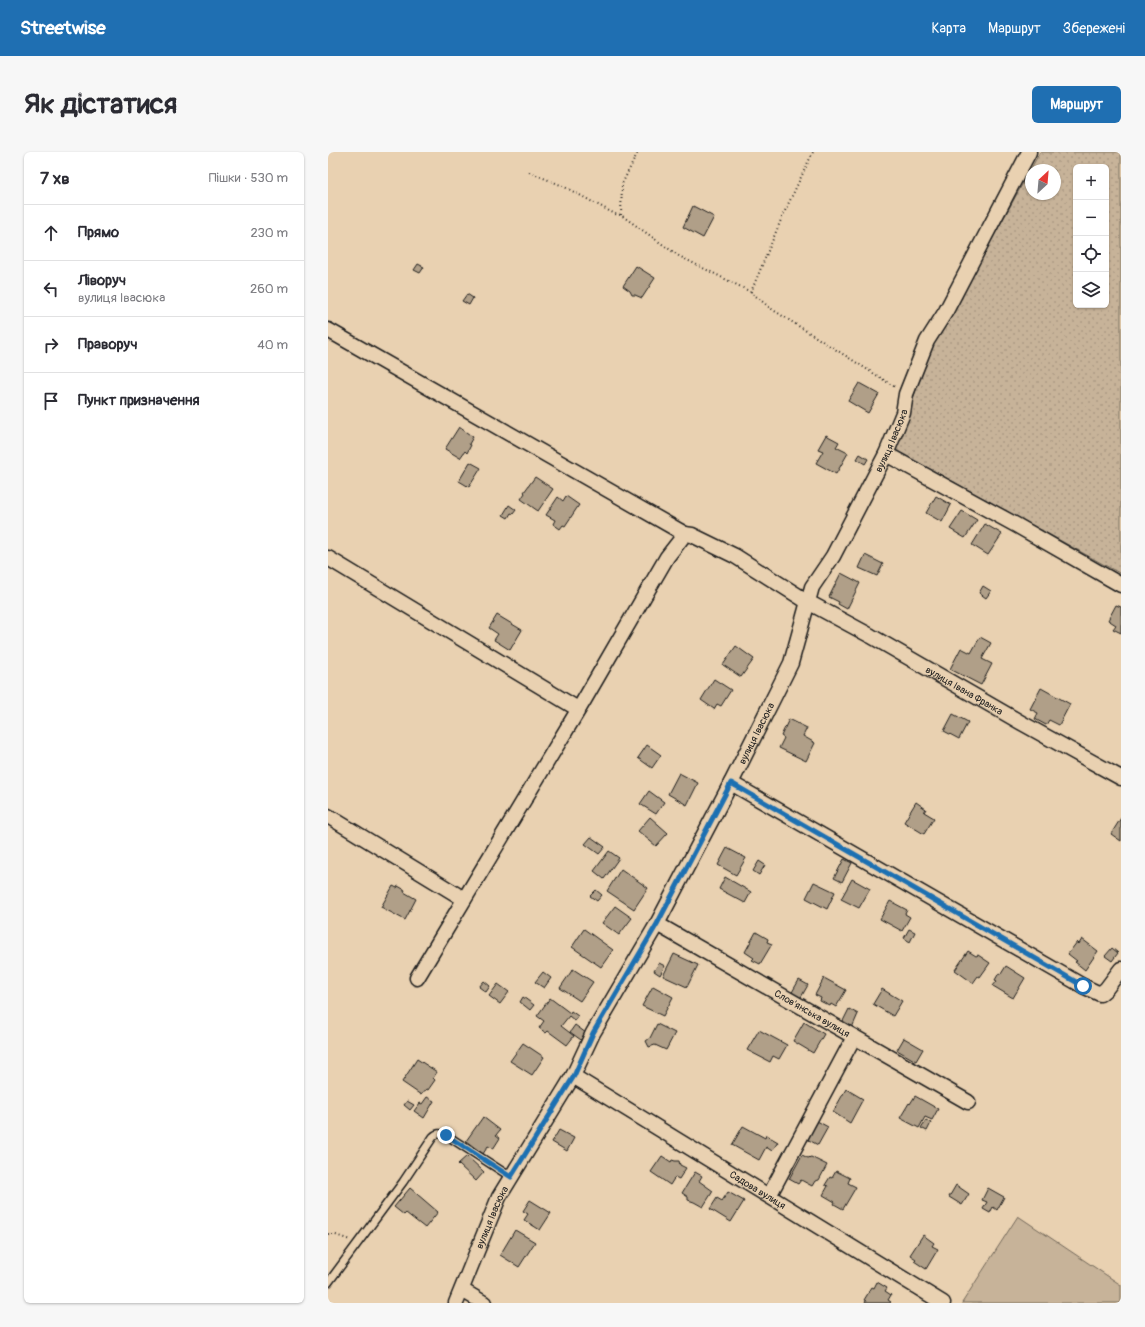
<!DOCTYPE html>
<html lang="uk">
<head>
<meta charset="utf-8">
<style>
  :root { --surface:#fff; --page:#f7f7f7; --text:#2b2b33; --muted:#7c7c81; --line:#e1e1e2; --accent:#1f6fb2 }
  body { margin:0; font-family:Pangolin,sans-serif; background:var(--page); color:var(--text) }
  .controls { position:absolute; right:12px; top:12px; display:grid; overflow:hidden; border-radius:6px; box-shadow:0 1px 3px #0004 }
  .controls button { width:36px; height:36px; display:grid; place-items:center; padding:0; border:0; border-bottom:1px solid var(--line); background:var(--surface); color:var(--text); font:20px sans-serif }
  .compass { position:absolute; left:697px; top:12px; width:36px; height:36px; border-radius:50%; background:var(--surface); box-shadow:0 1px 3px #0004; rotate:26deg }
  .stop { position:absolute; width:12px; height:12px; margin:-9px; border:3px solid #1f6fb2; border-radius:50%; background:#fff }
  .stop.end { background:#1f6fb2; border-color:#fff; box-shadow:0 1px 4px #0008 }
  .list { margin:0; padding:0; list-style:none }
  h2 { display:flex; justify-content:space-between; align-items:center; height:52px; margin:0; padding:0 16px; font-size:17px }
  h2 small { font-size:13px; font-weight:400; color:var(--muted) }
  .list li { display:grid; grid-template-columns:26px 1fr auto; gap:12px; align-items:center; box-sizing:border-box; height:56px; padding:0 16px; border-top:1px solid var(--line) }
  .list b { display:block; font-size:15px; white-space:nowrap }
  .list p { margin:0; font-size:13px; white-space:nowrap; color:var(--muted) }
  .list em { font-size:13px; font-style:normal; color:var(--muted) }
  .icon { flex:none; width:22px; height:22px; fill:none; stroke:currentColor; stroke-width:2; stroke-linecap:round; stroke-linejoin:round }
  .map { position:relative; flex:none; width:793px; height:1151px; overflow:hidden; border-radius:6px }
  header { display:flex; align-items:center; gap:24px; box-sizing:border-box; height:56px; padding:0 20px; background:var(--accent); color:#fff }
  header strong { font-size:19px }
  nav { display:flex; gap:22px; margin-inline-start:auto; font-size:14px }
  .intro { display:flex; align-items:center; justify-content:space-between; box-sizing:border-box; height:96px; padding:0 24px }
  h1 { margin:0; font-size:28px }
  .button { padding:10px 18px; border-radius:6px; background:var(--accent); color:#fff; font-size:14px; font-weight:700 }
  main { display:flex; gap:24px; padding:0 24px }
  aside { flex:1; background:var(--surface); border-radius:6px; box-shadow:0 1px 3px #0004 }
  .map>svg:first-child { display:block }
</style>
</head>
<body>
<header>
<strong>Streetwise</strong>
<nav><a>Карта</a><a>Маршрут</a><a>Збережені</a></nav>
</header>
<div class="intro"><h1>Як дістатися</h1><a class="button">Маршрут</a></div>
<main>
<aside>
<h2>7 хв<small>Пішки · 530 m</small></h2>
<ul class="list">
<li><svg class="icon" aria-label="ahead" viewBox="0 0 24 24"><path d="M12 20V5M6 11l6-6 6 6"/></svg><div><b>Прямо</b></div><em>230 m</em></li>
<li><svg class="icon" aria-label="left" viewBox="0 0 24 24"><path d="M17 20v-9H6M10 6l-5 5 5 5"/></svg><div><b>Ліворуч</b><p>вулиця Івасюка</p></div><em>260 m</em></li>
<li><svg class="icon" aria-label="right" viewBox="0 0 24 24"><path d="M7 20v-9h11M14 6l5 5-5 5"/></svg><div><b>Праворуч</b></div><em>40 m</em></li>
<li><svg class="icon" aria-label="arrive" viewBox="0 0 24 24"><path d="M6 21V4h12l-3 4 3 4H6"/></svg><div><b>Пункт призначення</b></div></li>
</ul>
</aside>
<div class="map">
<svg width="793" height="1151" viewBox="0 0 793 1151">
  <defs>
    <pattern id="grass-dots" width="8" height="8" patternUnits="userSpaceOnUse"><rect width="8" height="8" fill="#c7b399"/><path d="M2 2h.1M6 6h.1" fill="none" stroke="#aa9983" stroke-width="1.8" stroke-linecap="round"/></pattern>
  </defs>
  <rect width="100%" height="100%" fill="#e9d1b1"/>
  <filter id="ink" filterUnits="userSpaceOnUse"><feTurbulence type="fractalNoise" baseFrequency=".025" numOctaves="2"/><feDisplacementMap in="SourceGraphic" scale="8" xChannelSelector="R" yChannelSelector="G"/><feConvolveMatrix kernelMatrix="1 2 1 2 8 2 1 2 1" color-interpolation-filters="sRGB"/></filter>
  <g filter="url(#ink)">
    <path fill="url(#grass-dots)" stroke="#72685a" fill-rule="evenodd" d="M712,0H793V422L568,298L603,193L622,164ZM748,15H778V153H748ZM703,18H727V42H703Z"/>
    <polygon fill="#c7b399" stroke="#72685a" points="690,1064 793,1133 793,1151 634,1151"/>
    <g fill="#b09f88" stroke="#1c1c1c">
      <polygon points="365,54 386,65 375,86 355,75"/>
      <polygon points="90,112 96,115 92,121 86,118"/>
      <polygon points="308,114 327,126 314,146 307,143 304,143 302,139 295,134"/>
      <polygon points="139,142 145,146 141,153 134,149"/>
      <polygon points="531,231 551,242 540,261 520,249"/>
      <polygon points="131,275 145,285 141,292 143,293 139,301 137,299 132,306 117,297"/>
      <polygon points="498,283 511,290 508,295 520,301 508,322 488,311 495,299 490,297"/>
      <polygon points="532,302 540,307 537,312 529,307"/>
      <polygon points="142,310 153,316 141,335 131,329"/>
      <polygon points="207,325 225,337 210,359 193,347 197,341 196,340"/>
      <polygon points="238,344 251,353 237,374 235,373 232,377 225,372 227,368 218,363 230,345 235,349"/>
      <polygon points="608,344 623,353 614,370 598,361"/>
      <polygon points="181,353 188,358 185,362 183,361 180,366 175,363"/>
      <polygon points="634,359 649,368 637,386 622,377"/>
      <polygon points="657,372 674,382 660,403 644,393"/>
      <polygon points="537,403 555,412 549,424 531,416"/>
      <polygon points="513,421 532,431 519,457 510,452 511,450 501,445"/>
      <polygon points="655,434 663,439 658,446 651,441"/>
      <polygon points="788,453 793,455 793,481 785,477 788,473 780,468"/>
      <polygon points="169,463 194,478 182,498 166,488 170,482 161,476"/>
      <polygon points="652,485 663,491 654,507 664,512 653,533 622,517 633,496 643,501"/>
      <polygon points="408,494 426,507 413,525 395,513"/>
      <polygon points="386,527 403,538 393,554 389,552 386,557 373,548"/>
      <polygon points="713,536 742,552 731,573 721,568 718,573 707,567 710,561 702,557"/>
      <polygon points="625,562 640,570 631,587 616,579"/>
      <polygon points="461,567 479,576 475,584 487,591 478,609 451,596 456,586 453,584"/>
      <polygon points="319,593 333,603 324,616 310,606"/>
      <polygon points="351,621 370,631 359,653 340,642"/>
      <polygon points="321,639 336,650 328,662 312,652"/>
      <polygon points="588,650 598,657 596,660 606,666 596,682 576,670"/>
      <polygon points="322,665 340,681 328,694 310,679"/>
      <polygon points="793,666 793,689 783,682"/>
      <polygon points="263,685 277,695 271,702 257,692"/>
      <polygon points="399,696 418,706 408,723 390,713"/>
      <polygon points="281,699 291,706 276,727 266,719"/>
      <polygon points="516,707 524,711 514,730 506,726"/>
      <polygon points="431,709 437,713 431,723 425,719"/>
      <polygon points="293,717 320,736 306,757 279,739"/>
      <polygon points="397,725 423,740 417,751 391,737"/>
      <polygon points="524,727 542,737 531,756 513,747"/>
      <polygon points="486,730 507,740 499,757 478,746"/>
      <polygon points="65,734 69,736 70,734 77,738 76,740 88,747 77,768 53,755"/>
      <polygon points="268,738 274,743 269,749 262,744"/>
      <polygon points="562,749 579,758 577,762 582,765 574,779 552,767"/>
      <polygon points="287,754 304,766 291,783 274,771"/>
      <polygon points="256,777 285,798 273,815 244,795"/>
      <polygon points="581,777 587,780 582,790 576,786"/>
      <polygon points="428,780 440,787 439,790 444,792 432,812 424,808 426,806 417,800"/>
      <polygon points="754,787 770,799 757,818 747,810 749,809 740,802 749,790 751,792"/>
      <polygon points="784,796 790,801 784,809 777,804"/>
      <polygon points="640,799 648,804 650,803 662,811 652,825 650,824 645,831 627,818"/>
      <polygon points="346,802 370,813 359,835 335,824"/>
      <polygon points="331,811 337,814 332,823 326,819"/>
      <polygon points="678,814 697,826 685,846 665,834 669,829 667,828 671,821 673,822"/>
      <polygon points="245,817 265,830 252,849 232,836"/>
      <polygon points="215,820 223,826 216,836 207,830"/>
      <polygon points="496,826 518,838 508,855 503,852 502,854 492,849 493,846 487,843"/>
      <polygon points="471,828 480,833 472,847 463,842"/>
      <polygon points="156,829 162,834 158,840 151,835"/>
      <polygon points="170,832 181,840 172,852 161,844"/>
      <polygon points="325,834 345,845 335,864 314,854"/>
      <polygon points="554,837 574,849 565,864 545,852"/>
      <polygon points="195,845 206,853 202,858 192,850"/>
      <polygon points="222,846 242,861 243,859 250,864 247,869 241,864 233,874 246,884 239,893 220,879 218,881 211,876 216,869 209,864"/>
      <polygon points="521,857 530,862 523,878 513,873"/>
      <polygon points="476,870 496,882 485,901 465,889"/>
      <polygon points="329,872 347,881 338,898 327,893 321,895 318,889 322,886"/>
      <polygon points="247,873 258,881 253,888 242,880"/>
      <polygon points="431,878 459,893 451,907 445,904 442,910 419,898"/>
      <polygon points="576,886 595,897 588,909 569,898"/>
      <polygon points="195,891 216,905 204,923 182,909"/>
      <polygon points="89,907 109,920 105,926 107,928 100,938 98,937 93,943 74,930"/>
      <polygon points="518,937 535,947 522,971 505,960"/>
      <polygon points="587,944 610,957 604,968 597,965 591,976 572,966 581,951 582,952"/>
      <polygon points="99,945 106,949 96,966 86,959 92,951 94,952"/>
      <polygon points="79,949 86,953 82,958 76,953"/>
      <polygon points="155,965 172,978 168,983 172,986 165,997 160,994 155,1002 138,989"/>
      <polygon points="598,968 603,971 599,979 593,976"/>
      <polygon points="489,969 500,975 490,993 479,987"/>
      <polygon points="415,974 437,986 438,983 450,990 444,999 438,995 431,1008 404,993"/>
      <polygon points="231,978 246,986 239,999 224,990"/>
      <polygon points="474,1003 480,1006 483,1005 499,1013 491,1028 487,1029 484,1034 473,1028 470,1032 461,1027"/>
      <polygon points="139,1004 156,1020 148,1029 130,1012"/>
      <polygon points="334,1004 343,1010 344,1008 347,1009 351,1009 352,1013 358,1016 351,1027 347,1025 342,1033 323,1020"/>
      <polygon points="508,1019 522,1026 520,1031 528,1035 515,1057 506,1052 507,1050 495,1043 500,1034 497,1033 502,1025 504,1026"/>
      <polygon points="367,1020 374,1024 371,1029 385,1039 375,1055 366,1050 360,1048 360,1045 354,1041"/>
      <polygon points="628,1033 641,1042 634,1053 621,1045"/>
      <polygon points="82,1036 110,1060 97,1076 78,1061 76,1063 66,1055"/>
      <polygon points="660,1036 676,1045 669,1058 665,1055 662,1061 655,1057 659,1050 654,1048"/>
      <polygon points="400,1040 416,1049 403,1070 382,1057 389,1046 394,1049"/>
      <polygon points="202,1048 223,1061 212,1078 196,1068 200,1062 195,1059"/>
      <polygon points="187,1078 207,1090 191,1115 172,1103"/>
      <polygon points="595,1083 606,1091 604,1094 610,1097 598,1117 586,1109 588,1107 582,1103"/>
      <polygon points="549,1130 559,1136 557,1139 563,1143 560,1148 563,1150 562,1151 537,1151 538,1149 536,1148 544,1135 546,1136"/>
    </g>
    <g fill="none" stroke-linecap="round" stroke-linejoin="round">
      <g stroke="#1c1c1c" stroke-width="10">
        <path id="service" d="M0,1131L75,1030L105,985C109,981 112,981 118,983L183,1025"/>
      </g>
      <g stroke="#1c1c1c" stroke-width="17">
        <g id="minor">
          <path id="s1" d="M0,178L357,382L364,383L407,404L480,450L543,484L692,570L793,626"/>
          <polyline points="558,302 688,373 793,433"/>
          <polyline points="0,406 250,557"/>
          <polyline points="403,631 755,834 772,842 778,837 793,817"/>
          <polyline points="0,664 136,747"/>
          <path id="s2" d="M329,772L640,950"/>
          <polyline points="89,826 255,550 339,405 357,382"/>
          <path id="s3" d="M245,924L615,1151"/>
          <polyline points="441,1044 526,885"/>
          <polyline points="134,1138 156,1151"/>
          <path id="s4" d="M128,1151L171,1045L245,924L265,881L329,772L403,631L463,511L484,435L505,404L558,302L575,261L578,242L599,189L618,159L701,0"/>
        </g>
      </g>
      <g stroke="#1c1c1c" stroke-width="2" stroke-dasharray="1 3" stroke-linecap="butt">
        <polyline points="201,20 235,34 287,62 293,63 351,104 423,140 442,156 567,235"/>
        <polyline points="293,63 294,32 310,0"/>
        <polyline points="423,140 455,63 485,0"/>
        <polyline points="0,1082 5,1082 22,1088"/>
      </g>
      <use href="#service" stroke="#e9d1b1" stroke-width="7"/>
      <use href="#minor" stroke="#e9d1b1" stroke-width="14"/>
    </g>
  </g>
  <g fill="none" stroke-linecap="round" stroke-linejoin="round" filter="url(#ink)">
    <polyline stroke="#1f6fb2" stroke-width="5" points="118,983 183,1025 246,924 265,881 329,772 403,631 755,834"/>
  </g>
  <g text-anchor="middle" stroke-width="4" stroke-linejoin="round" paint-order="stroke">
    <g font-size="10" fill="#1c1c1c" stroke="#e9d1b1">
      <text dy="4" stroke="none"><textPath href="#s4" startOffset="969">вулиця Івасюка</textPath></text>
      <text dy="4" stroke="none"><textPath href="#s1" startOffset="732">вулиця Івана Франка</textPath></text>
      <text dy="4" stroke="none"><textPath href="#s4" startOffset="645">вулиця Івасюка</textPath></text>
      <text dy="4" stroke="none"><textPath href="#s2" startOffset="179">Слов'янська вулиця</textPath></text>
      <text dy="4" stroke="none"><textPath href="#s3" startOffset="217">Садова вулиця</textPath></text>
      <text dy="4" stroke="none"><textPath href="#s4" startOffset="93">вулиця Івасюка</textPath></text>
    </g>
  </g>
</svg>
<div class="controls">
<button>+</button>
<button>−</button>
<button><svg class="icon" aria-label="locate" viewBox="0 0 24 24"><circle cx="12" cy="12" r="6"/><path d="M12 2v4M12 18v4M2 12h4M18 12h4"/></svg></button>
<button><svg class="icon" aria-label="layers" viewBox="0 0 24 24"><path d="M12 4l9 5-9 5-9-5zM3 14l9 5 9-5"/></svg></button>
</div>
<svg class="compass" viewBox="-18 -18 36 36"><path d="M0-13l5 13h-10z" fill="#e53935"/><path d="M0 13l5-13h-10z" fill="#7c7c81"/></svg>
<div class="stop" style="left:755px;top:834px"></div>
<div class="stop end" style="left:118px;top:983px"></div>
</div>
</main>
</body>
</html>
